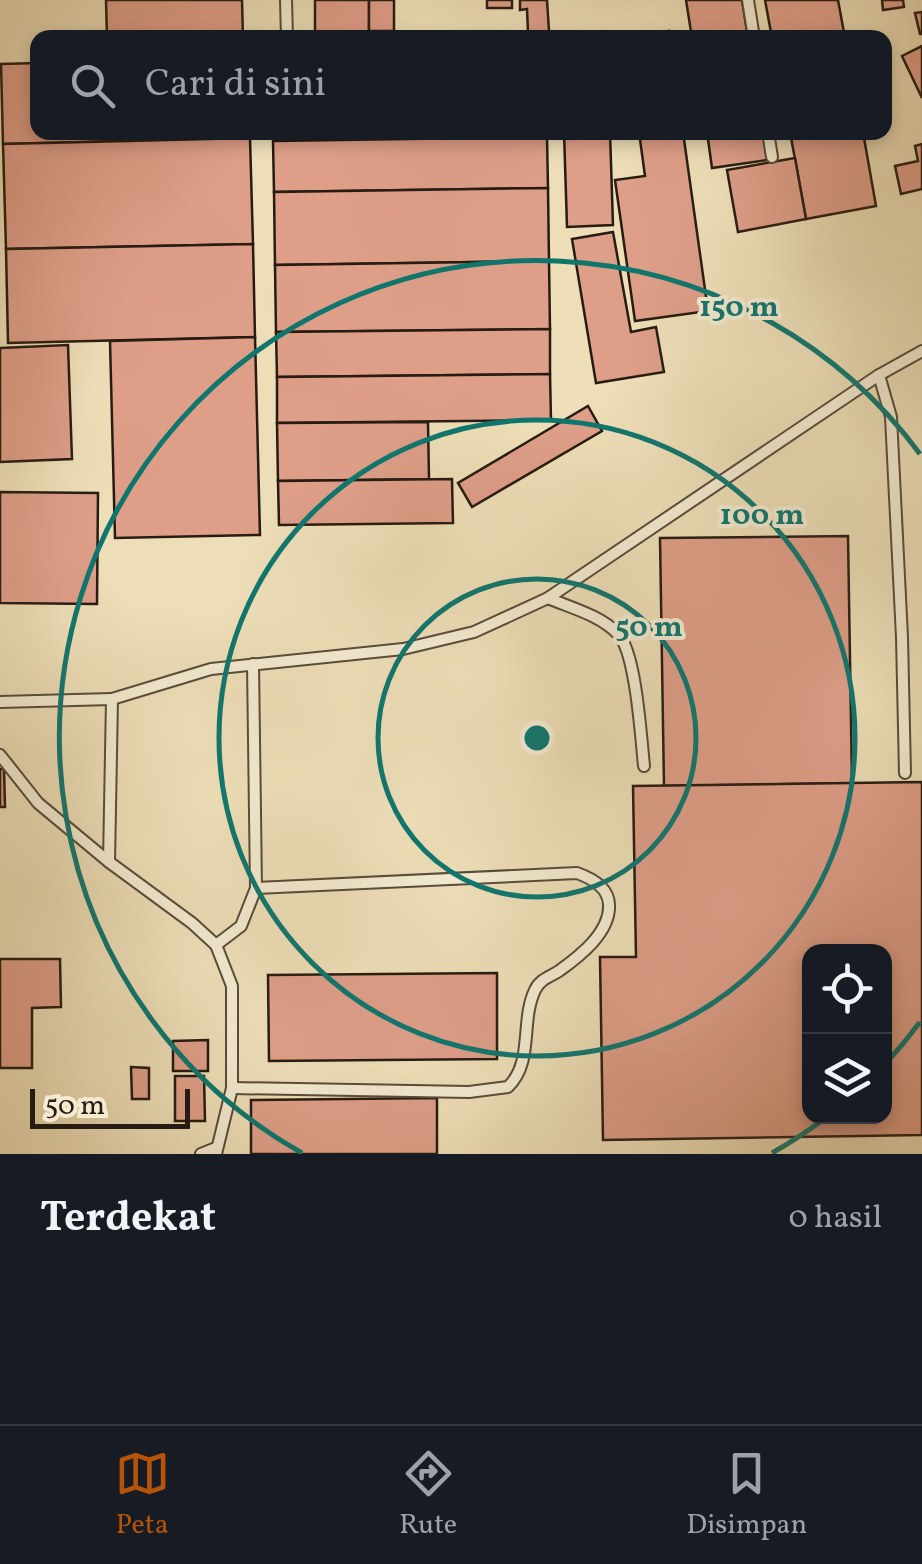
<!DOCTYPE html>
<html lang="id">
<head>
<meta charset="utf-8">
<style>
  :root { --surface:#171b24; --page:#242831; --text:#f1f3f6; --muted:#9ea1a6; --line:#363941; --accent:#b45309 }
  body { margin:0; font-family:Vollkorn,serif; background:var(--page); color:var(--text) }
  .controls { position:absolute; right:30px; bottom:30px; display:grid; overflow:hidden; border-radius:20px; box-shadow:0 5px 15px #0003 }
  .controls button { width:90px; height:90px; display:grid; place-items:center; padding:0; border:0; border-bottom:2px solid var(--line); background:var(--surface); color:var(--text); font:50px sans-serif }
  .scale { position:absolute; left:30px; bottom:25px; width:160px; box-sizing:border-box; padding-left:10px; border:5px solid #261c12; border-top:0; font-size:28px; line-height:35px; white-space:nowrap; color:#261c12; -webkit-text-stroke:8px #f3ead0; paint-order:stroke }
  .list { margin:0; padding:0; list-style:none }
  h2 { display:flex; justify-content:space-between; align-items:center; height:130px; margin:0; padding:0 40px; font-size:42px }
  h2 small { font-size:32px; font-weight:400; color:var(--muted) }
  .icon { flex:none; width:55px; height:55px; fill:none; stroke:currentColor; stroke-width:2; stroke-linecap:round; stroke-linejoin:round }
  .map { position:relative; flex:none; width:922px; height:1154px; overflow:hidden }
  .search { position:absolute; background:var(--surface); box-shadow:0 5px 15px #0003; left:30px; right:30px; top:30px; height:110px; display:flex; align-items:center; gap:25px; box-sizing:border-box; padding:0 35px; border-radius:20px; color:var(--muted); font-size:38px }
  .sheet { height:270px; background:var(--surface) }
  nav { display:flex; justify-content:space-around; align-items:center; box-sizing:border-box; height:140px; border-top:2px solid var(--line); background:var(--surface); font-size:28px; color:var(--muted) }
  nav a { display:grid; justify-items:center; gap:5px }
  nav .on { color:var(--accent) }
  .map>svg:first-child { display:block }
</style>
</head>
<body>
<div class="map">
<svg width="922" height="1154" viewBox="0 0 922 1154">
  <rect width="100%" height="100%" fill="#eddeb7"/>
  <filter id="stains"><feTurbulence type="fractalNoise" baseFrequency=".002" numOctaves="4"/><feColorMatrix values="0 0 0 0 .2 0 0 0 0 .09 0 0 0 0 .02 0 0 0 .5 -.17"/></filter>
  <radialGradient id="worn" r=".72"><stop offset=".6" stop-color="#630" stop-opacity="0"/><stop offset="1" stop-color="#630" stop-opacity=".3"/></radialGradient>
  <g fill="#de9e88" stroke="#261c12" stroke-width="2.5" fill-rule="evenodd">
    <polygon points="106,0 242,0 243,38 107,38"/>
    <rect x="315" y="0" width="54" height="38"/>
    <rect x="369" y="0" width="25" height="31"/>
    <rect x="487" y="0" width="25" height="8"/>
    <polygon points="520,0 547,0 549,31 528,32 527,9 520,10"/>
    <polygon points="686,0 742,0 748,38 692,38"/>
    <polygon points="765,0 838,0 845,38 772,38"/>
    <polygon points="882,0 903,0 904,7 883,10"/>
    <polygon points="922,12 922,34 920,34 915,13"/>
    <polygon points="669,31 670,38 625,38 625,37"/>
    <polygon points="922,46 922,98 902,56"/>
    <polygon points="38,63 38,132 250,132 250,138 3,144 1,64"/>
    <polygon points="564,132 610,132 613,225 567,227"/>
    <polygon points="639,132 683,132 708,311 635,321 615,180 645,176"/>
    <polygon points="707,132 763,132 767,160 712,168"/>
    <polygon points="790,132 863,132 876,206 806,219"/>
    <polygon points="547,137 548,188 274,192 273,141"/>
    <polygon points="250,138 253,244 6,249 3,144"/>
    <polygon points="922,144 922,189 901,194 895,166 918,161 915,146"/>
    <polygon points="795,158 806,219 738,232 727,170"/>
    <polygon points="548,188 549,261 275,265 274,192"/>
    <polygon points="613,232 631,332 656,327 664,372 596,383 572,239"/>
    <polygon points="253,244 255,337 8,343 6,249"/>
    <polygon points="549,261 550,329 276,332 275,265"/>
    <polygon points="550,329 550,374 277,377 276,332"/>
    <polygon points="255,337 260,535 115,538 110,341"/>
    <polygon points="68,345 72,459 0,462 0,348"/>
    <polygon points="550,374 551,420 277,423 277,377"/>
    <polygon points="588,406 602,431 472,507 458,483"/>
    <polygon points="428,422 429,479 278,481 277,423"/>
    <polygon points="452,479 453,523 279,525 278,481"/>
    <polygon points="0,492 98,493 97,604 0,603"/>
    <polygon points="848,536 852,783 664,786 660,538"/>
    <polygon points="0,769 4,769 5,807 0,807"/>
    <path d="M922,782V1135L603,1140L600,957H636L633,786ZM810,952H884V1116H810Z"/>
    <polygon points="0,959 60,959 61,1007 32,1008 32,1068 0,1068"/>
    <polygon points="497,973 497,1059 269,1061 268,975"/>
    <polygon points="208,1040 208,1071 173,1071 173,1041"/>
    <polygon points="131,1067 149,1068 149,1099 132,1099"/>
    <polygon points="175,1076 204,1076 205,1121 175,1121"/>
    <polygon points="437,1098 437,1154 251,1154 251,1100"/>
  </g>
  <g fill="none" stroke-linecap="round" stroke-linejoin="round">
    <g stroke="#584c3b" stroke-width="14">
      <g id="lane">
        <polyline points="286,0 287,38"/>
        <polyline points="748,0 754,38"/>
        <polyline points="768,132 772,157"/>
        <polyline points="879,375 891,417 902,637 905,773"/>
        <path d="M548,598C571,608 600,615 618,634C636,652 641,738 644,766"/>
        <polyline points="112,699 211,669 403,649 474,632 548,598 879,375 922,351"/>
        <polyline points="0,702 112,699 109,862 192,923 216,945 232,986 232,1088 216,1154"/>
        <polyline points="0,755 38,803 109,862"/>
        <polyline points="216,945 241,926 256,888 253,664"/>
        <path d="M232,1088L469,1092L508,1087C534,1062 520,1021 535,990C540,979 550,977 559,971C580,956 611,932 609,904C608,887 591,878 577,873L256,888"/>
        <polyline points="201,1154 216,1148"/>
      </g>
    </g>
    <use href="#lane" stroke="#f3ead0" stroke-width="10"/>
  </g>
  <g fill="none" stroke="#0f766e" stroke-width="5">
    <circle cx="537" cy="738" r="159"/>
    <circle cx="537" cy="738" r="318"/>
    <path d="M920 1022A477 477 0 0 1 886 1063M824 1119A477 477 0 0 1 772 1153M302 1153A477 477 0 1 1 920 454"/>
  </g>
  <circle cx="537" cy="738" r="15" fill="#0f766e" stroke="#f3ead0" stroke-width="5"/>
  <g font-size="30" text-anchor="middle" font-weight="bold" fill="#0f766e" stroke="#f3ead0" stroke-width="8" stroke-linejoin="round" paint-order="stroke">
    <text x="739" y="316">150 m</text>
    <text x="762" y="524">100 m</text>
    <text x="649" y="636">50 m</text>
  </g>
  <rect width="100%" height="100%" filter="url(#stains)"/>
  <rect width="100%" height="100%" fill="url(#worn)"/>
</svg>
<div class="controls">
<button><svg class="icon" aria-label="locate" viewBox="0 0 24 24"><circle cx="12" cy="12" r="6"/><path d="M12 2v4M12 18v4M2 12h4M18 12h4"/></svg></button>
<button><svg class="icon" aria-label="layers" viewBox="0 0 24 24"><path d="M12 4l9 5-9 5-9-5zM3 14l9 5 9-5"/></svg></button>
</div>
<div class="scale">50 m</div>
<div class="search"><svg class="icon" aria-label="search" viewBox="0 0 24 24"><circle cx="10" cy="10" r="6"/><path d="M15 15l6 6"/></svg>Cari di sini</div>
</div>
<section class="sheet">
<h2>Terdekat<small>0 hasil</small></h2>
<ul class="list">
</ul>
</section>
<nav>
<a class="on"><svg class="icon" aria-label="map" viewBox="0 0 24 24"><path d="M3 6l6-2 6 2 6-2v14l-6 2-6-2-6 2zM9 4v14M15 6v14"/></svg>Peta</a>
<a><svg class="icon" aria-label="directions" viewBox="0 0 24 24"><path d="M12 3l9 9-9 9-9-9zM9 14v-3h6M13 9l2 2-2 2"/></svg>Rute</a>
<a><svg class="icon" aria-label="saved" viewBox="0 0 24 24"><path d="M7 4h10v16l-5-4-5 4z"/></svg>Disimpan</a>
</nav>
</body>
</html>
